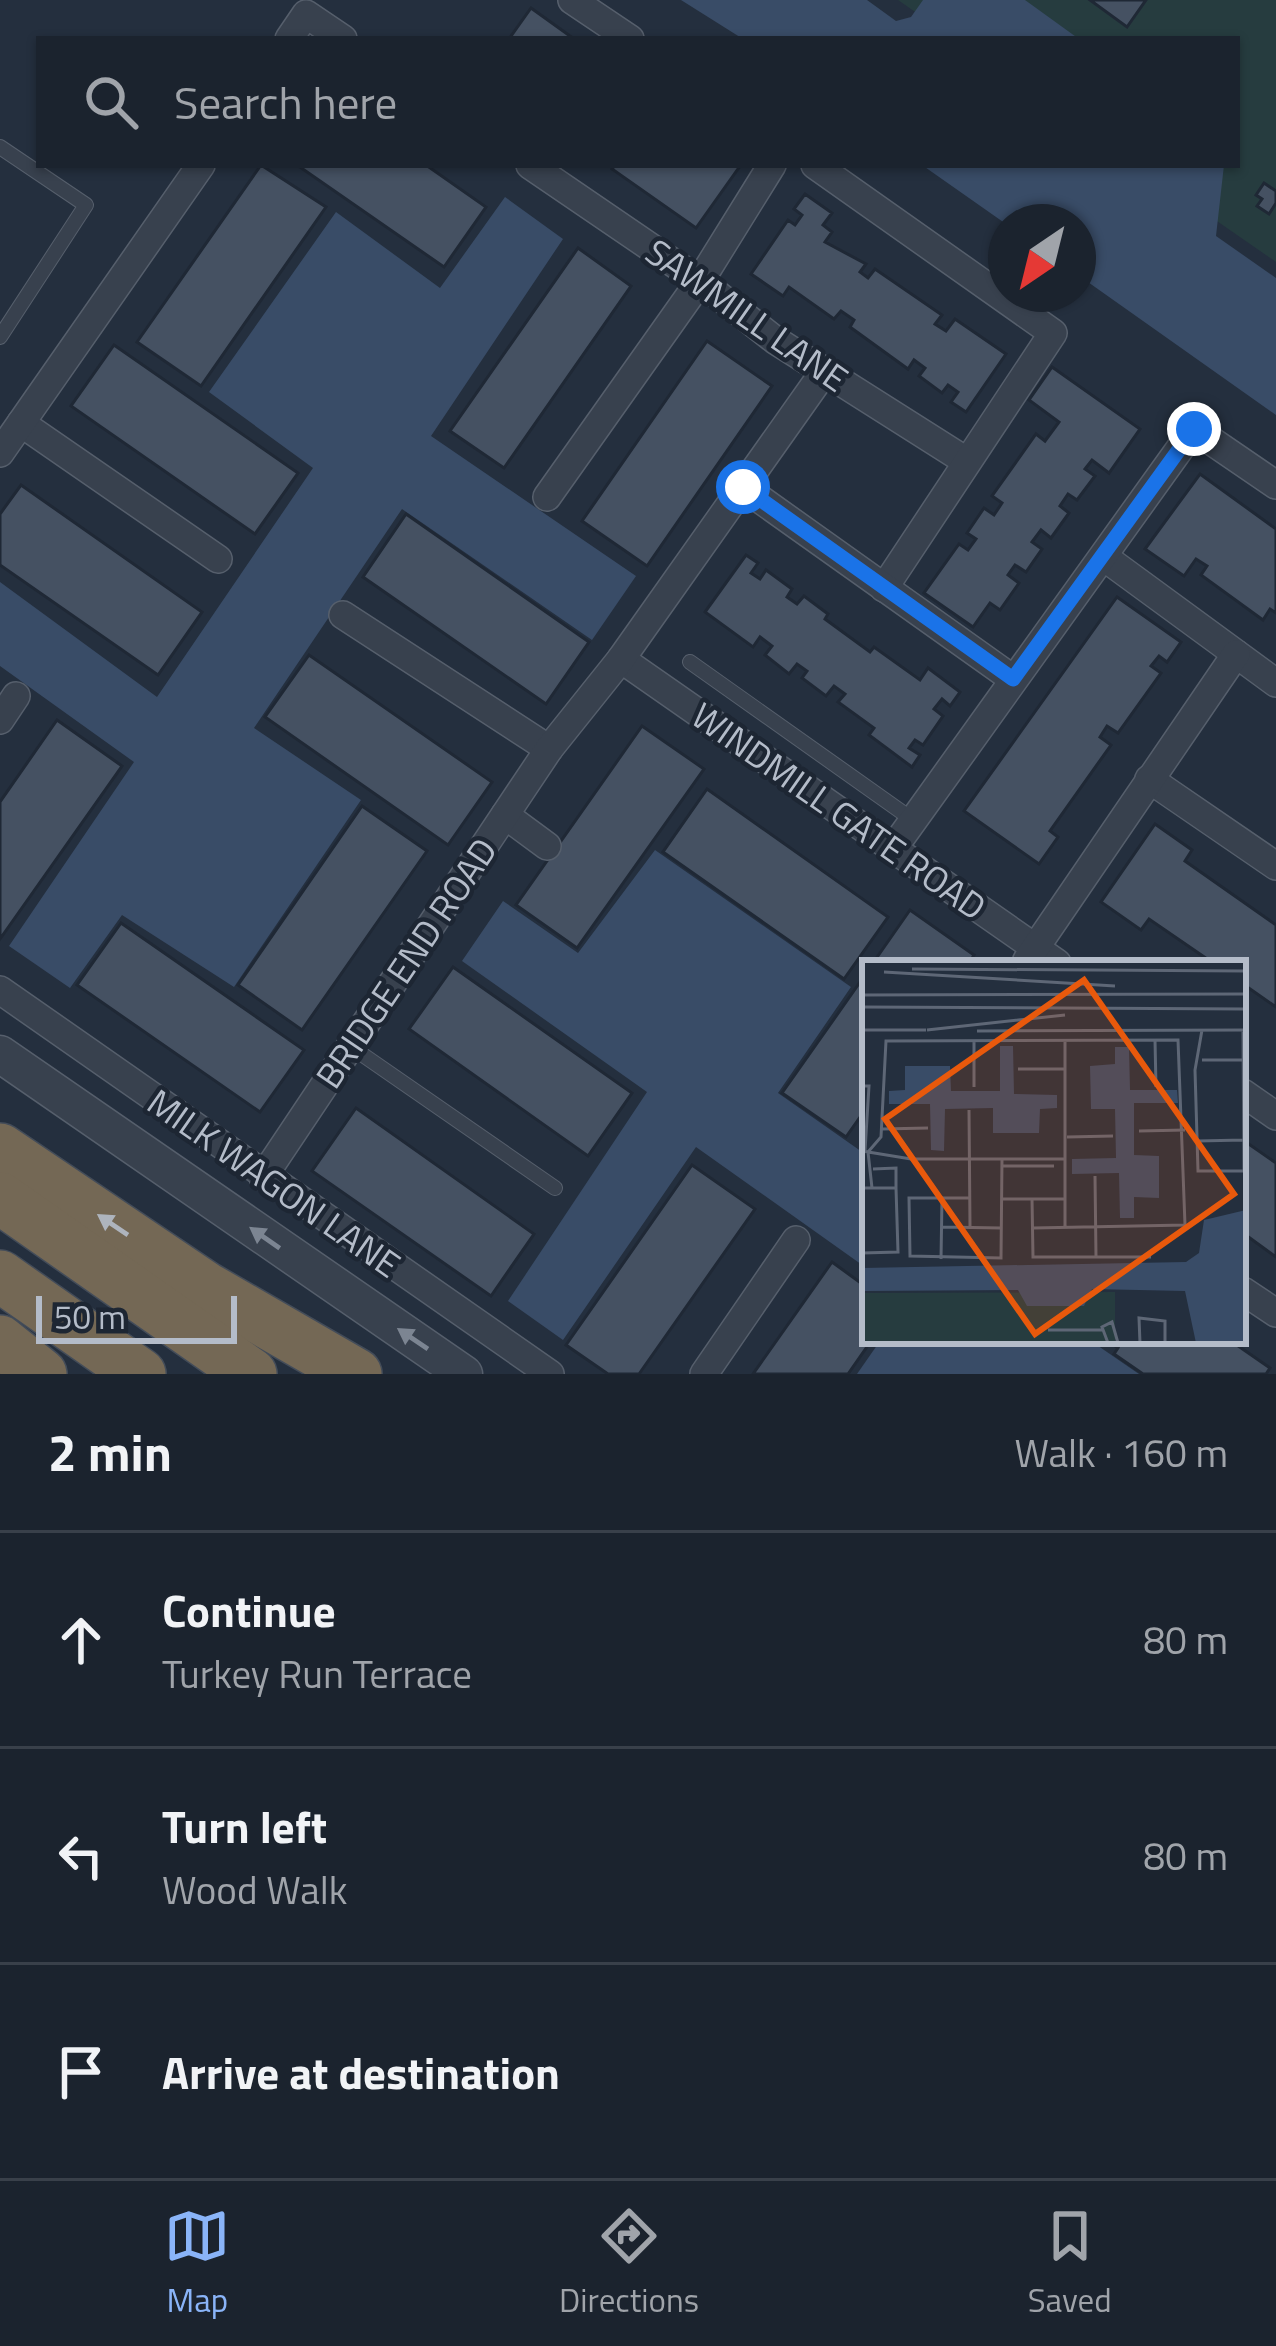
<!DOCTYPE html>
<html lang="en">
<head>
<meta charset="utf-8">
<style>
  :root { --surface:#1b232e; --page:#282f3a; --text:#f1f3f6; --muted:#a0a4aa; --line:#39404a; --accent:#8ab4f8 }
  body { margin:0; font-family:"Titillium Web",sans-serif; background:var(--page); color:var(--text) }
  .compass { position:absolute; left:988px; top:204px; width:108px; height:108px; border-radius:50%; background:var(--surface); box-shadow:0 3px 9px #0004; rotate:215deg }
  .scale { position:absolute; left:36px; bottom:30px; width:201px; box-sizing:border-box; padding-left:12px; border:6px solid #b4bcc9; border-top:0; font-size:33px; line-height:42px; white-space:nowrap; color:#b4bcc9; -webkit-text-stroke:9px #1d2633; paint-order:stroke }
  .stop { position:absolute; width:36px; height:36px; margin:-27px; border:9px solid #1a73e8; border-radius:50%; background:#fff }
  .stop.end { background:#1a73e8; border-color:#fff; box-shadow:0 3px 12px #0008 }
  .list { margin:0; padding:0; list-style:none }
  h2 { display:flex; justify-content:space-between; align-items:center; height:156px; margin:0; padding:0 48px; font-size:51px }
  h2 small { font-size:39px; font-weight:400; color:var(--muted) }
  .list li { display:grid; grid-template-columns:78px 1fr auto; gap:36px; align-items:center; box-sizing:border-box; height:216px; padding:0 48px; border-top:3px solid var(--line) }
  .list b { display:block; font-size:45px; white-space:nowrap }
  .list p { margin:0; font-size:39px; white-space:nowrap; color:var(--muted) }
  .list em { font-size:39px; font-style:normal; color:var(--muted) }
  .icon { flex:none; width:66px; height:66px; fill:none; stroke:currentColor; stroke-width:2; stroke-linecap:round; stroke-linejoin:round }
  .map { position:relative; flex:none; width:1276px; height:1374px; overflow:hidden }
  .search { position:absolute; background:var(--surface); box-shadow:0 3px 9px #0004; left:36px; right:36px; top:36px; height:132px; display:flex; align-items:center; gap:30px; box-sizing:border-box; padding:0 42px; border-radius:0px; color:var(--muted); font-size:45px }
  .sheet { height:804px; background:var(--surface) }
  nav { display:flex; justify-content:space-around; align-items:center; box-sizing:border-box; height:168px; border-top:3px solid var(--line); background:var(--surface); font-size:33px; color:var(--muted) }
  nav a { display:grid; justify-items:center; gap:6px }
  nav .on { color:var(--accent) }
  .map>svg:first-child { display:block }
</style>
</head>
<body>
<div class="map">
<svg width="1276" height="1374" viewBox="0 0 1276 1374">
  <rect width="100%" height="100%" fill="#242f3e"/>
  <polygon fill="#263c3f" points="898,0 1276,0 1276,262 1136,165 1237,165 1237,39 954,39"/>
  <g fill="#394c67">
    <polygon points="681,0 867,0 896,21 911,17 923,0 1025,0 1079,39 743,39"/>
    <polygon points="922,165 1224,165 1216,236 1276,278 1276,415 1078,275 1078,222 1006,224"/>
    <polygon points="505,197 563,239 431,436 636,576 592,640 402,509 254,728 361,800 234,987 122,915 70,988 9,946 134,762 0,666 0,582 157,697 313,468 209,392 336,212 440,288"/>
    <polygon points="655,850 851,987 778,1093 865,1154 865,1267 696,1147 563,1340 508,1301 647,1092 462,961 503,901 578,953"/>
    <polygon points="880,1341 1091,1341 1139,1374 857,1374"/>
  </g>
  <g fill="#455162" stroke="#1f2835" stroke-width="3">
    <polygon points="1090,0 1146,0 1127,27"/>
    <polygon points="531,8 570,36 567,39 509,39"/>
    <polygon points="261,165 326,207 201,386 137,342"/>
    <polygon points="297,165 426,165 486,207 444,267"/>
    <polygon points="615,165 738,165 740,166 696,228 612,169"/>
    <polygon points="1264,183 1276,191 1276,203 1269,214 1257,206 1262,199 1256,195"/>
    <polygon points="805,194 832,213 823,225 832,232 825,242 866,264 860,272 868,278 875,269 942,315 935,324 946,331 955,319 1006,354 966,412 951,402 958,392 948,385 942,393 919,376 925,368 914,360 908,369 850,327 854,320 841,311 834,319 789,287 783,296 751,274 788,220 795,225 802,215 794,209"/>
    <polygon points="578,248 631,286 504,468 450,431"/>
    <polygon points="707,341 772,386 647,566 582,521"/>
    <polygon points="114,345 298,473 255,534 71,406"/>
    <polygon points="1052,367 1140,429 1109,473 1092,460 1085,469 1095,476 1077,500 1068,494 1060,506 1069,513 1051,538 1041,530 1032,542 1042,549 1026,572 1015,565 1008,575 1019,583 1000,610 990,603 973,627 924,593 959,544 968,550 976,539 967,533 984,508 994,515 1002,503 992,496 1036,434 1045,441 1059,422 1029,400"/>
    <polygon points="1200,474 1276,529 1276,613 1270,609 1263,620 1201,575 1207,566 1196,559 1184,576 1145,549"/>
    <polygon points="21,485 202,612 158,675 0,565 0,514"/>
    <polygon points="406,514 589,642 546,704 363,577"/>
    <polygon points="746,555 758,563 751,573 760,579 766,570 792,589 787,597 797,604 804,596 828,614 825,619 870,652 874,647 920,680 928,668 960,692 950,706 942,699 934,709 943,716 923,745 915,740 909,748 920,755 912,767 869,735 874,728 838,702 845,694 834,686 826,696 802,678 807,671 797,664 789,674 765,655 772,646 760,637 753,647 705,612"/>
    <polygon points="1117,597 1181,642 1167,662 1159,656 1151,666 1161,673 1118,733 1107,726 1100,737 1111,745 1050,831 1058,837 1039,864 964,811"/>
    <polygon points="309,655 492,782 448,845 265,717"/>
    <polygon points="57,720 122,766 0,939 0,802"/>
    <polygon points="642,726 704,769 577,948 516,905"/>
    <polygon points="707,789 888,917 844,979 663,852"/>
    <polygon points="362,806 427,851 302,1030 238,985"/>
    <polygon points="1155,824 1192,850 1185,861 1276,925 1276,1007 1243,984 1243,963 1213,963 1149,919 1141,930 1101,902"/>
    <polygon points="910,910 974,955 969,963 873,963"/>
    <polygon points="121,923 304,1050 260,1112 77,985"/>
    <polygon points="453,967 632,1093 588,1156 409,1029"/>
    <polygon points="865,975 865,1110 846,1137 782,1093"/>
    <polygon points="356,1108 534,1234 491,1296 312,1171"/>
    <polygon points="1243,1140 1276,1163 1276,1257 1243,1233"/>
    <polygon points="692,1165 755,1209 639,1374 608,1374 566,1345"/>
    <polygon points="832,1262 865,1286 865,1341 871,1341 848,1374 753,1374"/>
    <polygon points="1108,1341 1231,1341 1270,1368 1266,1374 1143,1374 1114,1354 1118,1348"/>
  </g>
  <g fill="none" stroke-linecap="round" stroke-linejoin="round">
    <g stroke="#565f6c" stroke-width="16">
      <g id="service">
        <polyline points="0,147 86,205 0,337"/>
        <polyline points="690,662 913,820"/>
        <polyline points="350,1046 555,1188"/>
      </g>
    </g>
    <g stroke="#565f6c" stroke-width="30">
      <g id="minor">
        <polyline points="572,0 630,39"/>
        <polyline points="289,39 306,14 343,39"/>
        <polyline points="530,165 700,281 775,340 966,461"/>
        <polyline points="815,165 1053,333 884,588"/>
        <polyline points="21,423 218,559"/>
        <polyline points="0,453 201,165"/>
        <polyline points="743,487 1013,679"/>
        <polyline points="547,497 700,281 772,165"/>
        <polyline points="1104,557 1276,683"/>
        <polyline points="343,615 549,749"/>
        <polyline points="621,659 1057,963"/>
        <polyline points="0,720 16,696"/>
        <polyline points="1149,779 1276,866"/>
        <polyline points="505,815 547,846"/>
        <polyline points="892,850 1194,429 1276,485"/>
        <polyline points="1027,960 1236,654"/>
        <polyline points="0,990 550,1374"/>
        <polyline points="1243,1093 1276,1116"/>
        <polyline points="263,1177 549,749 621,659 824,372"/>
        <polyline points="1243,1291 1276,1313"/>
        <polyline points="704,1374 796,1240"/>
      </g>
    </g>
    <g stroke="#565f6c" stroke-width="39">
      <polyline id="tertiary" points="0,1054 464,1374"/>
    </g>
    <g stroke="#434c59" stroke-width="54">
      <g id="motorway">
        <polyline points="0,1149 205,1287 356,1374"/>
        <polyline points="0,1198 251,1374"/>
        <polyline points="0,1276 140,1374"/>
        <polyline points="0,1341 41,1374"/>
      </g>
    </g>
    <use href="#service" stroke="#38414e" stroke-width="14"/>
    <use href="#minor" stroke="#38414e" stroke-width="27"/>
    <use href="#tertiary" stroke="#38414e" stroke-width="36"/>
    <use href="#motorway" stroke="#746855" stroke-width="51"/>
  </g>
  <defs><path id="oneway-solid" d="M-6-.8H1V-3.2L6.5 0L1 3.2V.8H-6Z" transform="scale(3)"/></defs>
  <use fill="#aeb4bd" href="#oneway-solid" transform="translate(113 1225) rotate(-146)"/>
  <g fill="#7c8592">
    <use href="#oneway-solid" transform="translate(265 1238) rotate(-145)"/>
    <use href="#oneway-solid" transform="translate(413 1339) rotate(-146)"/>
  </g>
  <g fill="none" stroke-linecap="round" stroke-linejoin="round">
    <polyline stroke="#1a73e8" stroke-width="15" points="743,487 1013,679 1194,429"/>
  </g>
  <g text-anchor="middle" stroke-width="9" stroke-linejoin="round" paint-order="stroke">
    <g font-size="36" fill="#b4bcc9" stroke="#1d2633">
      <text transform="translate(747 315) rotate(35)" y="13">SAWMILL LANE</text>
      <text transform="translate(839 811) rotate(35)" y="13">WINDMILL GATE ROAD</text>
      <text transform="translate(406 963) rotate(-56)" y="13">BRIDGE END ROAD</text>
      <text transform="translate(274 1183) rotate(35)" y="13">MILK WAGON LANE</text>
    </g>
  </g>
  <g transform="translate(862 960)">
    <rect width="384" height="384" fill="#242f3e"/>
    <path d="M253,332V383H0V333Z" fill="#263c3f"/>
    <path d="M138,86H151L152,134L195,135V148L178,149L177,173H131V148L83,149L82,191L69,190L68,144H27V131L43,130V106H88L89,131H138ZM253,87H267L268,130H315L316,143H272V195L297,196V238L272,237V258H258L257,213L210,214V199L254,198L253,149H229L228,106L253,104ZM384,250V383H334L323,331L230,329L222,346H165L156,330L0,331V308L324,302L337,293L342,260Z" fill="#394c67"/>
    <path fill="none" stroke="#5e6776" stroke-width="3" d="M50,9L384,11M22,12L253,26M0,35L384,34M0,47L384,49M0,70H64M65,70L203,55M340,70L333,110L336,211H382L381,70M115,71L384,70M203,79V266M112,80V127M293,80L294,127M340,100H381M156,109H203M0,126H7L3,191M107,150L108,267M20,169L66,168M277,171L323,170M205,177L251,176M335,181L382,180M0,191L49,199H203M140,206H192M11,209L34,208V228M233,216L234,297M0,228H34L36,292L0,293M10,228L6,192L19,177L24,81L316,80L323,265L171,268M108,238H47L48,296L139,298L140,199M140,239H203M170,239L171,297H289M80,267L139,268M79,299L80,238M186,370H240M246,383L240,367L250,362L256,383M278,383L277,358L303,361V383"/>
    <path fill="#e8590c" fill-opacity="0.15" stroke="#e8590c" stroke-width="6" d="M222,20L372,234L173,374L23,159Z"/>
    <rect width="384" height="384" fill="none" stroke="#b4bcc9" stroke-width="6"/>
  </g>
</svg>
<svg class="compass" viewBox="-18 -18 36 36"><path d="M0-13l5 13h-10z" fill="#e53935"/><path d="M0 13l5-13h-10z" fill="#a0a4aa"/></svg>
<div class="scale">50 m</div>
<div class="stop" style="left:743px;top:487px"></div>
<div class="stop end" style="left:1194px;top:429px"></div>
<div class="search"><svg class="icon" aria-label="search" viewBox="0 0 24 24"><circle cx="10" cy="10" r="6"/><path d="M15 15l6 6"/></svg>Search here</div>
</div>
<section class="sheet">
<h2>2 min<small>Walk · 160 m</small></h2>
<ul class="list">
<li><svg class="icon" aria-label="ahead" viewBox="0 0 24 24"><path d="M12 20V5M6 11l6-6 6 6"/></svg><div><b>Continue</b><p>Turkey Run Terrace</p></div><em>80 m</em></li>
<li><svg class="icon" aria-label="left" viewBox="0 0 24 24"><path d="M17 20v-9H6M10 6l-5 5 5 5"/></svg><div><b>Turn left</b><p>Wood Walk</p></div><em>80 m</em></li>
<li><svg class="icon" aria-label="arrive" viewBox="0 0 24 24"><path d="M6 21V4h12l-3 4 3 4H6"/></svg><div><b>Arrive at destination</b></div></li>
</ul>
</section>
<nav>
<a class="on"><svg class="icon" aria-label="map" viewBox="0 0 24 24"><path d="M3 6l6-2 6 2 6-2v14l-6 2-6-2-6 2zM9 4v14M15 6v14"/></svg>Map</a>
<a><svg class="icon" aria-label="directions" viewBox="0 0 24 24"><path d="M12 3l9 9-9 9-9-9zM9 14v-3h6M13 9l2 2-2 2"/></svg>Directions</a>
<a><svg class="icon" aria-label="saved" viewBox="0 0 24 24"><path d="M7 4h10v16l-5-4-5 4z"/></svg>Saved</a>
</nav>
</body>
</html>
